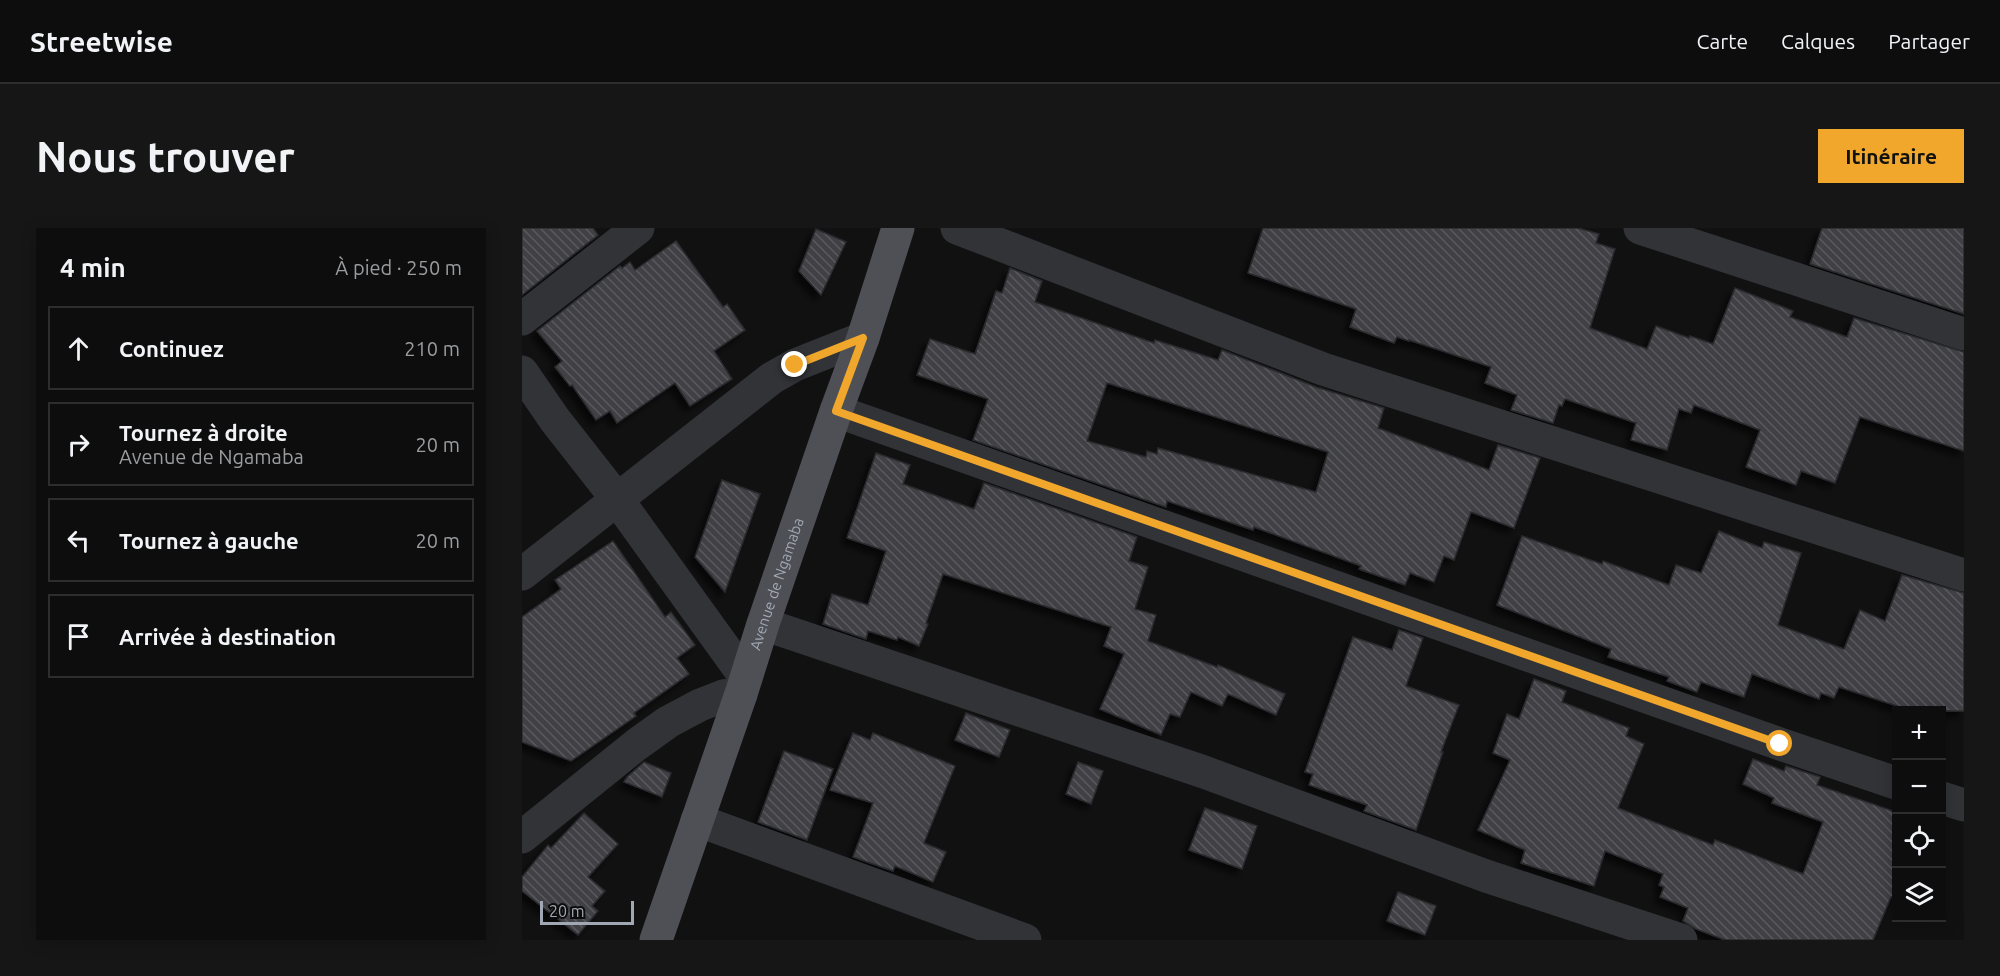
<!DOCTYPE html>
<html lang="fr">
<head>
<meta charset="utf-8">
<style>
  :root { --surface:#0d0d0e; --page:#161617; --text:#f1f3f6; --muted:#9a9c9e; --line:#2d2d2e; --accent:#f0a72b }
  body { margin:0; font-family:Ubuntu,sans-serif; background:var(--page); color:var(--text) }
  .controls { position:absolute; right:18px; bottom:18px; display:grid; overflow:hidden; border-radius:0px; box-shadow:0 3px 15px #0003 }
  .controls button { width:54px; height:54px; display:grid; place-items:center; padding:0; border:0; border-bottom:2px solid var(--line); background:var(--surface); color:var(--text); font:30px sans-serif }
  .scale { position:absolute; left:18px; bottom:15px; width:94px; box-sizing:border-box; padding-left:6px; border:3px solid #a2a8b3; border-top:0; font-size:16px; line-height:21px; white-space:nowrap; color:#a2a8b3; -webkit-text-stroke:4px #0c0c0d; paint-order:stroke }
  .stop { position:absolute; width:18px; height:18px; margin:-14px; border:4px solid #f0a72b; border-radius:50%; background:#fff }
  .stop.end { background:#f0a72b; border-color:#fff; box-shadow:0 2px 6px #0008 }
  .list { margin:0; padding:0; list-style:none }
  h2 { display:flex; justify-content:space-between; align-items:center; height:78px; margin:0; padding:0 24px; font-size:26px }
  h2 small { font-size:20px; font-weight:400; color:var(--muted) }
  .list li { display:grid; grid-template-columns:39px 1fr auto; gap:18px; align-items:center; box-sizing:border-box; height:84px; margin:0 12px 12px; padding:0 12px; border:2px solid var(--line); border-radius:0px }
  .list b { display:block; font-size:22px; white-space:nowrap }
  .list p { margin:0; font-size:20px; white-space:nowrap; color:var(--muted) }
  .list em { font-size:20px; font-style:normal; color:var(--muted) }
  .icon { flex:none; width:33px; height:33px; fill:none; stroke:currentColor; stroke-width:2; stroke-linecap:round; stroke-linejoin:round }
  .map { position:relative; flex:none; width:1442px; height:712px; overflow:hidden; border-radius:0px }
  header { display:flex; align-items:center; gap:36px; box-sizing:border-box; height:84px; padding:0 30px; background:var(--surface); border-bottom:2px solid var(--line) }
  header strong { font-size:28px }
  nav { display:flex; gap:33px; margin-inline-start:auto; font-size:21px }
  .intro { display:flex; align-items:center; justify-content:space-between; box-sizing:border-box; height:144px; padding:0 36px }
  h1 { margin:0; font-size:42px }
  .button { padding:15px 27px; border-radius:0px; background:var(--accent); color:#111; font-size:21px; font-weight:700 }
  main { display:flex; gap:36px; padding:0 36px }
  aside { flex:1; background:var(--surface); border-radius:0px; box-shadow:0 3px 15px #0003 }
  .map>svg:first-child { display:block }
</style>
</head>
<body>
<header>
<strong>Streetwise</strong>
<nav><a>Carte</a><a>Calques</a><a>Partager</a></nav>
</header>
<div class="intro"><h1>Nous trouver</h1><a class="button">Itinéraire</a></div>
<main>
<aside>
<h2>4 min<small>À pied · 250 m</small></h2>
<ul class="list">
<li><svg class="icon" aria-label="ahead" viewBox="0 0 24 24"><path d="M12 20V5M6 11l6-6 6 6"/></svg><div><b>Continuez</b></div><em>210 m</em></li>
<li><svg class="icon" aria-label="right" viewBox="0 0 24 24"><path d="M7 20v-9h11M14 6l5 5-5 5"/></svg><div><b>Tournez à droite</b><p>Avenue de Ngamaba</p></div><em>20 m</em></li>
<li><svg class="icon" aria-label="left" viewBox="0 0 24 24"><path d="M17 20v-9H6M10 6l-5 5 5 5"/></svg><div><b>Tournez à gauche</b></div><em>20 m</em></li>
<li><svg class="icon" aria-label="arrive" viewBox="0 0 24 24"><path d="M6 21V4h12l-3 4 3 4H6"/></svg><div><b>Arrivée à destination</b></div></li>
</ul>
</aside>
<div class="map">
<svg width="1442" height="712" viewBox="0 0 1442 712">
  <defs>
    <pattern id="building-back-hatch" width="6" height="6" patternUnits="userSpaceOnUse" patternTransform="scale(1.5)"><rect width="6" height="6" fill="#404145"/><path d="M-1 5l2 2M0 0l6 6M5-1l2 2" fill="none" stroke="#585a5d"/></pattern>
    <filter id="shadow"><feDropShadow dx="-5.5" dy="5.5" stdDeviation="3" flood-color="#0009"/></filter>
  </defs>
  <rect width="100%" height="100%" fill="#111112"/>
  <g fill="url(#building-back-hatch)" stroke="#2b2b2e" stroke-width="1.5" fill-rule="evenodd" filter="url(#shadow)">
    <polygon points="0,0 71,0 76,7 0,67"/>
    <polygon points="741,0 1056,0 1077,6 1074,15 1093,21 1068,100 1125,121 1134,98 1167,110 1168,108 1191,116 1213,60 1271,83 1268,89 1325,109 1332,90 1442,124 1442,223 1338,189 1313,255 1279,243 1274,257 1224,239 1238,202 1172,177 1169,185 1157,181 1145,222 1109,212 1114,195 1043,171 1040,178 1037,177 1031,195 989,182 995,167 963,155 969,139 887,112 887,113 875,109 872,115 828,99 834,81 726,45"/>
    <polygon points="1300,0 1442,0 1442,86 1288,36"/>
    <polygon points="294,1 324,14 299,67 277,43"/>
    <polygon points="154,13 201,79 205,76 223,102 192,123 210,151 168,178 153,155 95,195 88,183 74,192 50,157 48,158 33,139 40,133 15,103 98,38 100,40 108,34 113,42"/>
    <path d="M488,40L520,53L513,74L632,115L633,112L696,132L700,122L794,159L862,180L856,200L967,242L976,217L1018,230L992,300L949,284L932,332L922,328L912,354L888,345L883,357L837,341L839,338L732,299L731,302L645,273L644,279L635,276L451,212L466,171L395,147L408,111L453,126L474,63L480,65ZM585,155L806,224L794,264L636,220L635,226L625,223L624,229L565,213Z"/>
    <polygon points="354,225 388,237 381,256 452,281 462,255 615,309 607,333 626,339 613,381 634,387 626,413 695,439 696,437 763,466 754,487 706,466 700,478 669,464 658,489 648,486 639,507 578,481 602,426 582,418 589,399 421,346 404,395 406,396 397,418 376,409 375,412 346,403 344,411 301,396 310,366 346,377 364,323 325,310"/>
    <polygon points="200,252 238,266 203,364 173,329"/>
    <polygon points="1197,303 1240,320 1242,314 1279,325 1256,397 1322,421 1338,382 1363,393 1380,347 1442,365 1442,483 1390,483 1317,459 1312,470 1299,465 1297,471 1230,446 1222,469 1179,454 1175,464 1145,453 1147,449 1086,429 1089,421 975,377 1000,308 1080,336 1081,333 1147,357 1154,337 1179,345"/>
    <polygon points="91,313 143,389 149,384 173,417 155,430 167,446 112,485 114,488 49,533 0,514 0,389 39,361 33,352"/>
    <polygon points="877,402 901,410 884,458 937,477 919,524 921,524 894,602 842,583 845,577 787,557 791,546 783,544 831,409 870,422"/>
    <polygon points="1012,451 1044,463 1040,474 1107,500 1104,508 1122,516 1096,580 1191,617 1193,612 1281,646 1301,594 1250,575 1252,570 1221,556 1231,531 1262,543 1264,538 1298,549 1295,557 1374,584 1374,671 1369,669 1351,712 1203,712 1174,701 1161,693 1166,680 1138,669 1142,659 1137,657 1141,646 1083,623 1072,658 999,635 1003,622 956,602 988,532 971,525 985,486 997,491"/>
    <polygon points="444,485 488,502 477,529 433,512"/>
    <polygon points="331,505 348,512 351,505 433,538 402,615 424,624 411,654 373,638 371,643 331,629 351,575 308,562"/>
    <polygon points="262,523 311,541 285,612 236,594"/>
    <polygon points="122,534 149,545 140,569 102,554 105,549"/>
    <polygon points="556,534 581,543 569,576 544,566"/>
    <polygon points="683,580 735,598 720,641 667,622"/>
    <polygon points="62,585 96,616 66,649 83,663 70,678 76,683 56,707 0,663 0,649 26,617 29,620"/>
    <polygon points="876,664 914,678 903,707 865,693"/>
  </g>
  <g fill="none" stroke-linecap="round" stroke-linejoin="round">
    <g stroke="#323337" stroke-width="33">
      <polyline points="435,0 801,141 1442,347"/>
      <polyline points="1118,0 1442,106"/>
      <polyline points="0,91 116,0"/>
      <polyline points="0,144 33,192 95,271 224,450"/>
      <polyline points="314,183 1258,516 1374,555"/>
      <polyline points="0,346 250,150 273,137 341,110"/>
      <polyline points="241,396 682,544 964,648 1159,712"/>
      <polyline points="1420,570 1442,577"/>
      <polyline points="175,592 503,712"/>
      <polyline points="0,609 114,517 146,494 178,477 201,468 219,466"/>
    </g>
    <path stroke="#4e5056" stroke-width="33" id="s1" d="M134,712L219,466L241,396L314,183L341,110L376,0"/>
  </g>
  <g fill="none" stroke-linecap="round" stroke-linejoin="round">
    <polyline stroke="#f0a72b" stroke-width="8" points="273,137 341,110 314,183 1258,516"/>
  </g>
  <g text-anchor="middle" stroke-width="5" stroke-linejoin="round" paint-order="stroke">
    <g font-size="15" fill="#a2a8b3" stroke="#0c0c0d">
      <text dy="5" stroke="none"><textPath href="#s1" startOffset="376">Avenue de Ngamaba</textPath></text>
    </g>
  </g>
</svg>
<div class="controls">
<button>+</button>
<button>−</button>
<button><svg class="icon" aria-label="locate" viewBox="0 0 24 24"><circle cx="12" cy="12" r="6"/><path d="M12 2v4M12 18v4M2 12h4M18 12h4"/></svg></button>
<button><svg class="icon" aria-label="layers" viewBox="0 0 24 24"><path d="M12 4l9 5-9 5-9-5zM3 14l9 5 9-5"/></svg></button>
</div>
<div class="scale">20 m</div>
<div class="stop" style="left:1258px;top:516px"></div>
<div class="stop end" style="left:273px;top:137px"></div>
</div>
</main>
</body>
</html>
